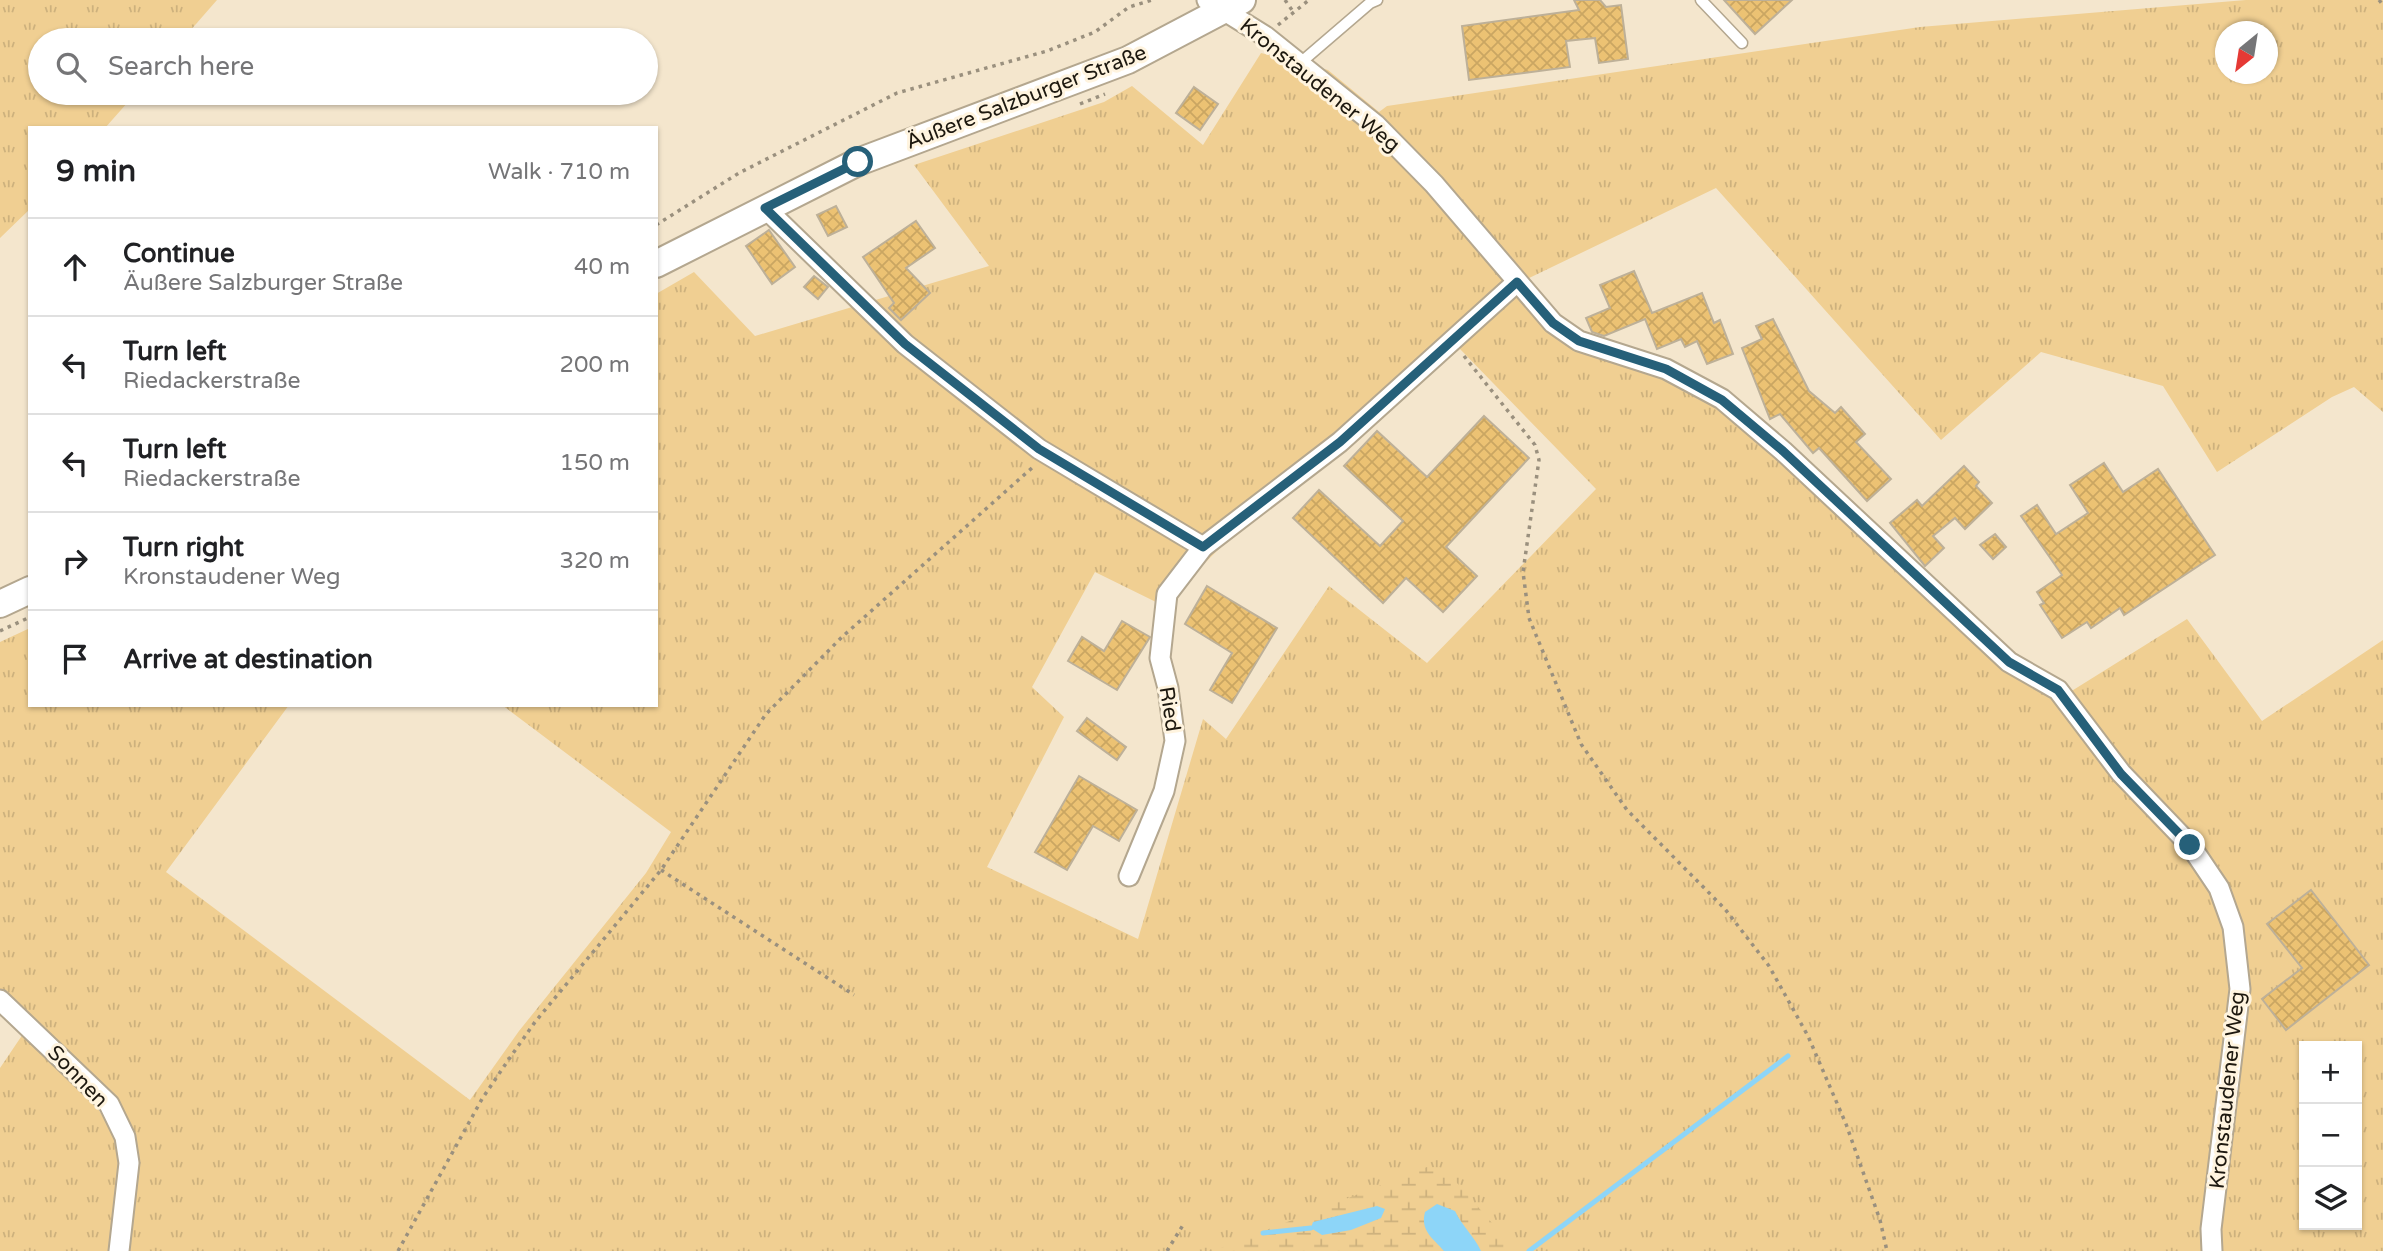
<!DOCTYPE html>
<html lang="en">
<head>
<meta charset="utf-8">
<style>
  :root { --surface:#fff; --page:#f6f6f6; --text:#202124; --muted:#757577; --line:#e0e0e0 }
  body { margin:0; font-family:"Varela Round",sans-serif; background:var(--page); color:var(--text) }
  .controls { position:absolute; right:21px; bottom:21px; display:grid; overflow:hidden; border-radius:0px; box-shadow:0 2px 5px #0004 }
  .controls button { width:63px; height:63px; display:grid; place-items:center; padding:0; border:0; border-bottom:2px solid var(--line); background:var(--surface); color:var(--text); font:35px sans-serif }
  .compass { position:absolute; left:2215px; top:21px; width:63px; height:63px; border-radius:50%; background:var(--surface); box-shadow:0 2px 5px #0004; rotate:210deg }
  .stop { position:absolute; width:21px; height:21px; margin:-16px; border:5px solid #266079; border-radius:50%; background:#fff }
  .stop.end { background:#266079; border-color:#fff; box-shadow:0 2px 7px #0008 }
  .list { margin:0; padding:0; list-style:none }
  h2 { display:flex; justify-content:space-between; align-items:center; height:91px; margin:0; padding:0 28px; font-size:30px }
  h2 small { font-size:23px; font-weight:400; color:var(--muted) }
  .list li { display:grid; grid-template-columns:46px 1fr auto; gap:21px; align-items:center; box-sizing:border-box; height:98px; padding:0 28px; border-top:2px solid var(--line) }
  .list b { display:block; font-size:26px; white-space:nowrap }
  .list p { margin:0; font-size:23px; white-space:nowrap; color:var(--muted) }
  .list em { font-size:23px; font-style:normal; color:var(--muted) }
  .icon { flex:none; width:38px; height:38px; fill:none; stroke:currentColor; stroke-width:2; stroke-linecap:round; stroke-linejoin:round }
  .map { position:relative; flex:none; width:2383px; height:1251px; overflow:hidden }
  .search { position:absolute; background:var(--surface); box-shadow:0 2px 5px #0004; left:28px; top:28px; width:630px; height:77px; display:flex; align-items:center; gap:18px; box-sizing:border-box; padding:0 24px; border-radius:38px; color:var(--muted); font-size:26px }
  .panel { position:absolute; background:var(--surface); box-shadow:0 2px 5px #0004; left:28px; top:126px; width:630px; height:581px; border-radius:0px }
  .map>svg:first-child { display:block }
</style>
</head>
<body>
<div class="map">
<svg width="2383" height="1251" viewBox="0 0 2383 1251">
  <defs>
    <pattern id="grass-tufts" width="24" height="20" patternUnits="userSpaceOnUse" patternTransform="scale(1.75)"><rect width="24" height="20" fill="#f0cf92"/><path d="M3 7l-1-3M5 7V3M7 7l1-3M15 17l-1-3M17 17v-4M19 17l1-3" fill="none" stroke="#cdb17d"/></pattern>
    <pattern id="wetland-marsh" width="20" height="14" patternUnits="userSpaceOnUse" patternTransform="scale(1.75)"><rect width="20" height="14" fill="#f0cf92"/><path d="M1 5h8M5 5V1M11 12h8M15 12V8" fill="none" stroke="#cdb17d"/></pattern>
    <pattern id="building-cross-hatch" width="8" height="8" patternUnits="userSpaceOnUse" patternTransform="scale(1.75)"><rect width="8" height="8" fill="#ecc273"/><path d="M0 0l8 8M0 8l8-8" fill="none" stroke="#caa662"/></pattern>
  </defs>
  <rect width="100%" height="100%" fill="#f4e6cd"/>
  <g fill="url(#grass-tufts)" fill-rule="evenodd">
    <polygon points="0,0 217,0 182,40 40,40 40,93 136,93 105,128 30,128 30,209 0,238"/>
    <path d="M2246,0H2383V412L2354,387L2332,397L2217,472L2163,386L2041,352L1941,440L1716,188L1525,280L1579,339L1668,365L1976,624L2070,692L2187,619L2262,721L2383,640V1251H125L131,1131L0,993V642L30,628V705H289L166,872L470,1100L519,1031L646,873L671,832L502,705H656V294L694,272L755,336L989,266L914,165L1104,102L1132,86L1203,145L1261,53L1328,70L1379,112L1387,106L1920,27ZM2226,32H2268V74H2226ZM1460,349L1596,489L1427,663L1329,586L1226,739L1203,719L1138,939L987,867L1064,717L1032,687L1095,572L1162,605L1225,543ZM2304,1046H2357V1225H2304Z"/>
    <path d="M23,1034C61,1071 121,1112 120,1170C120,1197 115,1225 113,1251H0V1068Z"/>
  </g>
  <path fill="url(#wetland-marsh)" fill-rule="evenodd" d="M1427,1167L1440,1168L1450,1175L1499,1231L1507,1251H1481C1474,1236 1462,1226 1455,1211L1444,1251H1213ZM1377,1206L1381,1218L1351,1230L1320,1220Z"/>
  <g fill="#8dd5f8">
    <path d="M1437,1204L1455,1211C1462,1226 1474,1236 1481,1251H1444C1433,1238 1420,1231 1425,1212Z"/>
    <polygon points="1377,1206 1385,1209 1381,1218 1351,1230 1322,1235 1311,1228 1313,1222"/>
  </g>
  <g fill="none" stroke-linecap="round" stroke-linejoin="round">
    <g stroke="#8dd5f8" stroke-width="5">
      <polyline points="1263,1233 1311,1228"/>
      <polyline points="1529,1251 1788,1056"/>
    </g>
  </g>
  <g fill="url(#building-cross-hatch)" stroke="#bdb098" stroke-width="2">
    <polygon points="1574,0 1600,0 1606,7 1621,5 1628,59 1599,63 1595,38 1566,41 1570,67 1469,80 1462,26 1579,10"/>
    <polygon points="1724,0 1792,0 1755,34"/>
    <polygon points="1194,87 1218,104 1200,130 1176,113"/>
    <polygon points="836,206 847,227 828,236 817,215"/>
    <polygon points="916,221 935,248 906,268 930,293 901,320 889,308 894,303 863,257"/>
    <polygon points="769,230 795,267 772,284 746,246"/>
    <polygon points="1634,271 1652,313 1702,293 1714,323 1720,320 1733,354 1707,364 1697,341 1685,347 1681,339 1657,349 1645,319 1604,336 1592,332 1586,318 1610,308 1600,285"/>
    <polygon points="814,276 828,287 818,299 804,287"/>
    <polygon points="1773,319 1809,391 1835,413 1841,407 1865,434 1856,442 1891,479 1867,501 1819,448 1813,453 1780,414 1770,419 1742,348 1762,339 1756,326"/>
    <polygon points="1484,416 1529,458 1446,547 1477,576 1443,612 1406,578 1383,603 1293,518 1319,490 1380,546 1403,521 1344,466 1377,431 1427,477"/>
    <polygon points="2104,463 2123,492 2158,469 2215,555 2124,615 2120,608 2091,628 2087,622 2062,638 2040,605 2044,603 2037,592 2062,575 2021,516 2037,505 2056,534 2088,513 2070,485"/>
    <polygon points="1964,466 1979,482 1976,486 1992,503 1965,529 1955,518 1933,536 1944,548 1925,566 1890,523 1917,500 1922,506"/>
    <polygon points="1995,534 2006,547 1993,559 1980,545"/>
    <polygon points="1207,586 1277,628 1232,703 1210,690 1232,653 1185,624"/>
    <polygon points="1122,621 1150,637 1117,690 1068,661 1082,637 1104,651"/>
    <polygon points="1087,718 1126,747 1117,760 1077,731"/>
    <polygon points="1079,776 1137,810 1119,841 1093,826 1067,870 1035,852"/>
    <polygon points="2311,890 2369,965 2286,1030 2262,999 2302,968 2267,924"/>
  </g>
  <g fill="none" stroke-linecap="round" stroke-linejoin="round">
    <g stroke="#b4a78f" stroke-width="13">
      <g id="service">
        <polyline points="1701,0 1742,43"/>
        <polyline points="1299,64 1370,3 1377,0"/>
      </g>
    </g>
    <g stroke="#b4a78f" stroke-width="23">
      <g id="minor">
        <polyline points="1207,0 1265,36 1376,125 1434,184 1553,323 1579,341 1666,369 1722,399 1783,451 2009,662 2058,690 2121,773 2190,845 2219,888 2233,927 2240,989 2211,1229 2212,1251"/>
        <polyline points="765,208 905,344 1039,449 1203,547 1340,442 1517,282"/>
        <polyline points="1129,876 1164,791 1175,741 1168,688 1160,658 1167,594 1203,547"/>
        <polyline points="0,1000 109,1104 125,1137 129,1163 119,1251"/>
      </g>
    </g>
    <g stroke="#b4a78f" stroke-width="30">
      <g id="secondary">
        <polyline points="656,264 858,162 1128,60 1242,0"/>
        <polyline points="0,604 30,590"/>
      </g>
    </g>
    <g stroke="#9a907e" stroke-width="3.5" stroke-dasharray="3.5 5" stroke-linecap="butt">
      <polyline points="1285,0 1294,13"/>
      <polyline points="2379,0 2383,5"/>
      <polyline points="1278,25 1309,0"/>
      <polyline points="1080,104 1105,94"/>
      <polyline points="656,225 739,173 897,93 1047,51 1095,32 1129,7 1152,0"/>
      <polyline points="1464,356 1535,445 1539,460 1523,572 1529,618 1581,744 1627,810 1725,909 1769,966 1808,1036 1846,1124 1880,1220 1887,1251"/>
      <polyline points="0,631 30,617"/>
      <polyline points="661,870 854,995"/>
      <polyline points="398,1251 482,1099 509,1059 535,1022 661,870 766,714 842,637 1033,467"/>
      <polyline points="1167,1251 1183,1225"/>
    </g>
    <use href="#service" stroke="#fff" stroke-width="10"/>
    <use href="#minor" stroke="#fff" stroke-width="19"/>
    <use href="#secondary" stroke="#fff" stroke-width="26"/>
  </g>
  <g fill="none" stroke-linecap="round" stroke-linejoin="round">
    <polyline stroke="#266079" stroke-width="9" points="858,162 765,208 905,344 1039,449 1203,547 1340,442 1517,282 1553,323 1579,341 1666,369 1722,400 1783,451 2009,662 2058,690 2121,774 2190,845"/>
  </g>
  <g text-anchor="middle" stroke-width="6" stroke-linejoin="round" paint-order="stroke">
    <g font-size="21" fill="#1d180f" stroke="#fff4df">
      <text transform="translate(1320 85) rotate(39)" y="7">Kronstaudener Weg</text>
      <text transform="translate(1026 97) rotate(-21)" y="7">Äußere Salzburger Straße</text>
      <text transform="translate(1170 709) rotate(81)" y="7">Ried</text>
      <text transform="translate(78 1076) rotate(46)" y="7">Sonnen</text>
      <text transform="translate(2227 1090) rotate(-84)" y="7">Kronstaudener Weg</text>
    </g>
  </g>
</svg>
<div class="controls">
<button>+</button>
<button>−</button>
<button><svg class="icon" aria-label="layers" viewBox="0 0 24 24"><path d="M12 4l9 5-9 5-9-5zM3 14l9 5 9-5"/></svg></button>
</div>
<svg class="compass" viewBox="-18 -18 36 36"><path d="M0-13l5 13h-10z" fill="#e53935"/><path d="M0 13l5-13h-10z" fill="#757577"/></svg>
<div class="stop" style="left:858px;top:162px"></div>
<div class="stop end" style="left:2190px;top:845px"></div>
<div class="search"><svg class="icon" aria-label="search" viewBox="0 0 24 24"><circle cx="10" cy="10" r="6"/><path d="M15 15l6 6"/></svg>Search here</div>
<section class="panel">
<h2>9 min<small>Walk · 710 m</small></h2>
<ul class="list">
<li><svg class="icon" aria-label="ahead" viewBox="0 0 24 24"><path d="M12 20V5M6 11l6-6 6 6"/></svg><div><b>Continue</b><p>Äußere Salzburger Straße</p></div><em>40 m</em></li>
<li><svg class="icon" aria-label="left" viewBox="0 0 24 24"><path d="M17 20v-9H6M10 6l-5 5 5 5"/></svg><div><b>Turn left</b><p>Riedackerstraße</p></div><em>200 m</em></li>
<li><svg class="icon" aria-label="left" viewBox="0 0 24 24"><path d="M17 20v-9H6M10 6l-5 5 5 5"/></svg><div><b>Turn left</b><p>Riedackerstraße</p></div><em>150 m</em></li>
<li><svg class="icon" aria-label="right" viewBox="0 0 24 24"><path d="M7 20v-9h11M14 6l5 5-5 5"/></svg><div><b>Turn right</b><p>Kronstaudener Weg</p></div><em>320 m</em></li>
<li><svg class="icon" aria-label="arrive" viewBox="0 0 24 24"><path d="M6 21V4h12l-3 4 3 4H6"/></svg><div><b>Arrive at destination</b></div></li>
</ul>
</section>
</div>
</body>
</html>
